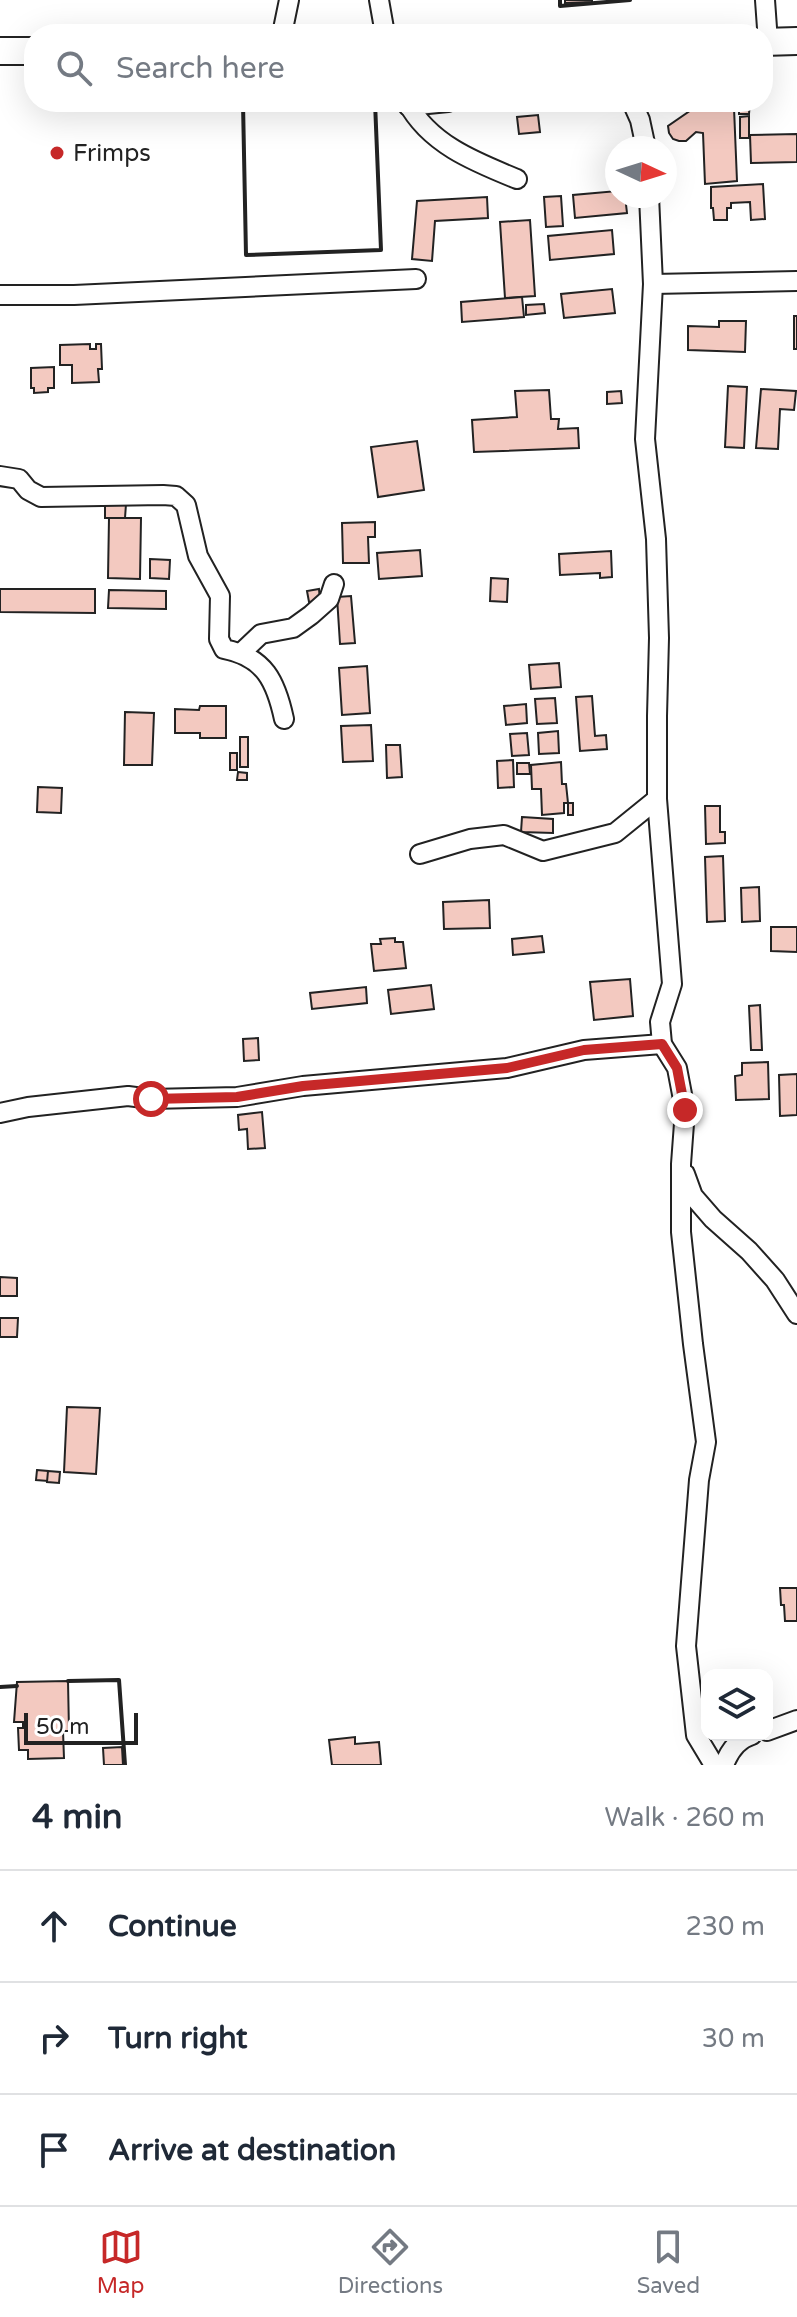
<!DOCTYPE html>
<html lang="en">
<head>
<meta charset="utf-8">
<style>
  :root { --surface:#fff; --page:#f6f6f7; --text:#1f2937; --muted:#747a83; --line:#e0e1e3; --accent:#c62828 }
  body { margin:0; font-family:"Varela Round",sans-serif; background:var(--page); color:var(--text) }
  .controls { position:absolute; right:24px; bottom:24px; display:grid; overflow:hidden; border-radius:16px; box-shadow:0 8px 32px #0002 }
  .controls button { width:72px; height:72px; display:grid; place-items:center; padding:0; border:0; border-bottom:2px solid var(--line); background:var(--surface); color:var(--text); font:40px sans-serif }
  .compass { position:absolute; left:605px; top:136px; width:72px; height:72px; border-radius:50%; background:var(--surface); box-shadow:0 8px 32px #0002; rotate:94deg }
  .scale { position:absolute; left:24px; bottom:20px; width:114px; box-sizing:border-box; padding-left:8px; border:4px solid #222; border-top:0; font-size:22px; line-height:28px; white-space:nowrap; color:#222; -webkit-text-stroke:6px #fff; paint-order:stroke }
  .stop { position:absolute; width:24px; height:24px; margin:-18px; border:6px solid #c62828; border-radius:50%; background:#fff }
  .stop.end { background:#c62828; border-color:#fff; box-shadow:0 2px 8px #0008 }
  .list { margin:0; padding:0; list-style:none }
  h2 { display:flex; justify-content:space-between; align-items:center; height:104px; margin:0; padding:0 32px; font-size:34px }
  h2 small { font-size:26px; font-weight:400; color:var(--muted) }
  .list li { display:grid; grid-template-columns:52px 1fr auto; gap:24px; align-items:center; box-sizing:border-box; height:112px; padding:0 32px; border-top:2px solid var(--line) }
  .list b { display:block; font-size:30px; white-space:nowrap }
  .list em { font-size:26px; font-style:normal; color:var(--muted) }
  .icon { flex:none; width:44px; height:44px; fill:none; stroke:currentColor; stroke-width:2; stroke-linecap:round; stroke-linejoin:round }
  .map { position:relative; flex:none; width:797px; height:1765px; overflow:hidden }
  .search { position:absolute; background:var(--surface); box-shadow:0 8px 32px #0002; left:24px; right:24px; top:24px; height:88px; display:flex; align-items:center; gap:20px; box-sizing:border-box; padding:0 28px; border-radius:32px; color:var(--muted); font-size:30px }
  .sheet { height:440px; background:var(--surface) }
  nav { display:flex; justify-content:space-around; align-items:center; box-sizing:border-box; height:112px; border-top:2px solid var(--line); background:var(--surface); font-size:22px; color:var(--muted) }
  nav a { display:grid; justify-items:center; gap:4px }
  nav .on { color:var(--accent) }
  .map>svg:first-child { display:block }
</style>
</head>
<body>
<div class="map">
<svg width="797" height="1765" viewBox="0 0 797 1765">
  <rect width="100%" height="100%" fill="#fff"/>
  <g fill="#f3c9c0" stroke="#222" stroke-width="2">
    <polygon points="565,0 592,0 592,2 565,3"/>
    <polygon points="739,102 750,102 749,114 739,114"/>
    <polygon points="697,106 734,108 737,181 705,184 703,133 696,132 686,141 679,141 673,139 669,133 668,126"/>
    <polygon points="538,115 540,132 519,134 517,117"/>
    <polygon points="749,116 749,138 740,138 740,117"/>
    <polygon points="797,134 797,162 751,163 750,135"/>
    <polygon points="763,184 765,219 751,220 750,202 731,203 731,208 727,208 727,220 714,220 713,208 711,208 711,187"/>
    <polygon points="617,191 617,196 625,196 627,213 575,218 573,195"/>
    <polygon points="561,196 563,226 546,227 544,197"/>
    <polygon points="487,197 488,218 435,221 432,261 412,259 417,201"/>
    <polygon points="530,220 535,296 505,298 500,222"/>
    <polygon points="612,230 614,254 550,260 548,236"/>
    <polygon points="612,289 615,313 564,318 561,294"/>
    <polygon points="522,297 524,317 462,322 461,302"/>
    <polygon points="544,304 545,313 526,315 526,305"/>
    <rect x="794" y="316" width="3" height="33"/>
    <polygon points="719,321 746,321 745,352 688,350 688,326 719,327"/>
    <polygon points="90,344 90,349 96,349 96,344 101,344 102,369 98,369 99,382 72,383 72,365 60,365 60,345"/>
    <polygon points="54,367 54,388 48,388 48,392 34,393 34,388 31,388 31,368"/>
    <polygon points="728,386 747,387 744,448 725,447"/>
    <polygon points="761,389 796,391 794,410 780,409 778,449 756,448"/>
    <polygon points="549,390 551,419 559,419 558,429 578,428 579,448 474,452 472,420 517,417 515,391"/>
    <polygon points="621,391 622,403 607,404 607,392"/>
    <polygon points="417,441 424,490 378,497 371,447"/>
    <polygon points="105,503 126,504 125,518 105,518"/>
    <polygon points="109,518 141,518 140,579 108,578"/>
    <polygon points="375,522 375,537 368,537 369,563 343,563 342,523"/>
    <polygon points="420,550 422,576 379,579 377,553"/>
    <polygon points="611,551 612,577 600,578 600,573 560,575 559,554"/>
    <polygon points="150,559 170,560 169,579 150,578"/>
    <polygon points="491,578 508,579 507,602 490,601"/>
    <polygon points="0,589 95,589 95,613 0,612"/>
    <polygon points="319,589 320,601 309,602 307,591"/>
    <polygon points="109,590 166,591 166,609 108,608"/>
    <polygon points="351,596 355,643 340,644 337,597"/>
    <polygon points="559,663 561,687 531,689 529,665"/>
    <polygon points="367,666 370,713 342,715 339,668"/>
    <polygon points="592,696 595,736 606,735 607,749 580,751 576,697"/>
    <polygon points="555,698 557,723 537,724 535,699"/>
    <polygon points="526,704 527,723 506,725 504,706"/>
    <polygon points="200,706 226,706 226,738 200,738 200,733 175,733 175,709 199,710"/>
    <polygon points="125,712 154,713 152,765 124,765"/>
    <polygon points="371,725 373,761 343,762 341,726"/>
    <polygon points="558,731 559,753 539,754 538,733"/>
    <polygon points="527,733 529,755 512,756 510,734"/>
    <rect x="240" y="737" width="8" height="30"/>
    <polygon points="386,745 400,745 402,777 387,778"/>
    <rect x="230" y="753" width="7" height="17"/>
    <polygon points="513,760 514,787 498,788 497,761"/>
    <polygon points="561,762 562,784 566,784 568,803 564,803 564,813 542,815 541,789 532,789 531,765"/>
    <polygon points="517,763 529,763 530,774 517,774"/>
    <polygon points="238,772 247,773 247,780 237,780"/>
    <polygon points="38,787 62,788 61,813 37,812"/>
    <rect x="568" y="803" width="5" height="12"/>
    <polygon points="705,806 720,806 720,832 725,832 725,843 706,844"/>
    <polygon points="522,817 553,819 553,833 521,832"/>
    <polygon points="723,856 725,921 707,922 705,857"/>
    <polygon points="759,887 760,921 742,922 741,888"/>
    <polygon points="489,900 490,928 444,929 443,902"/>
    <polygon points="771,927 797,927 797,952 771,951"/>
    <polygon points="542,936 544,952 513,955 512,939"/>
    <polygon points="395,938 395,942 403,942 406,968 374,971 371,944 381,944 380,939"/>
    <polygon points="630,979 633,1016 594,1020 590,982"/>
    <polygon points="431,985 434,1009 391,1014 388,990"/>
    <polygon points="366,987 367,1003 312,1009 310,993"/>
    <polygon points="760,1005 762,1050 751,1050 749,1006"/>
    <polygon points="258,1038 259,1060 244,1061 243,1039"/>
    <polygon points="768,1062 769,1099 736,1100 735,1076 742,1075 742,1063"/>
    <polygon points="797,1074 797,1115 780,1116 779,1075"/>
    <polygon points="262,1112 265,1148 248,1149 247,1129 239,1130 238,1115"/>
    <polygon points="0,1277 17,1278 17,1296 0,1296"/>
    <polygon points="0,1318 18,1318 17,1337 0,1337"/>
    <polygon points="67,1407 100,1408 96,1474 64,1472"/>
    <polygon points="37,1470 48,1471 48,1481 36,1480"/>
    <polygon points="48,1471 60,1472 59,1483 47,1482"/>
    <polygon points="780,1588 797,1588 797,1621 785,1621 784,1605 781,1605"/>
    <polygon points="68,1681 69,1731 63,1731 64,1758 28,1759 28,1750 19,1750 18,1728 23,1728 23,1722 14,1722 17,1682"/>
    <polygon points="355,1737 355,1744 379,1742 381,1765 332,1765 329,1740"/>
    <polygon points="122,1747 123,1765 104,1765 103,1748"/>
  </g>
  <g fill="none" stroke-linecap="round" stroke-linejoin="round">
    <g stroke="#222" stroke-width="22">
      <g id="minor">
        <polyline points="379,0 385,34"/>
        <polyline points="765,0 768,42"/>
        <polyline points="282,34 289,0"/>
        <path d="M407,102C429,144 475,162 517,179"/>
        <polyline points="632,102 640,120 646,148"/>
        <polyline points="408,106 448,102"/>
        <polyline points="649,196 653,284 645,439 656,539 659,638 657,716 657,799 672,984 660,1022 662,1044 677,1068 685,1110 681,1164 681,1232 693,1344 706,1442 699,1480 686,1646 696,1735 714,1765"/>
        <polyline points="653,284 797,281"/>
        <polyline points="0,295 74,295 416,279"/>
        <path d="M0,476L19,479L28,490L41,497L163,495L176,496L186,505L198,556L220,596L219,639L224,649C265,657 276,682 284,719"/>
        <polyline points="242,652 261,634 293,628 311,615 329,599 334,584"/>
        <polyline points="420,854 470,839 504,835 543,851 615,833 657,799"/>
        <polyline points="0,1113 28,1107 128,1096 151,1099 237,1097 303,1086 507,1068 584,1050 662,1044"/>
        <polyline points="685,1174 693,1196 713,1219 749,1251 775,1280 797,1314"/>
        <polyline points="767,1731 797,1720"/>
        <path d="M724,1765C729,1752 738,1739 752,1735"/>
      </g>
    </g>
    <g stroke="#222" stroke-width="30">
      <g id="highway">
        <polyline points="763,42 797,41"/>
        <polyline points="0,51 34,51"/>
      </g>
    </g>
    <use href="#minor" stroke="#fff" stroke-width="18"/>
    <use href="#highway" stroke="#fff" stroke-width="26"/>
    <g stroke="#222" stroke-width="4">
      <polyline points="560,0 560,6 630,0"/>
      <polyline points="243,103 246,255 381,250 375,102"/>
      <polyline points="68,1681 119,1680 125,1765"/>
      <polyline points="0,1687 17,1686"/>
    </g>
  </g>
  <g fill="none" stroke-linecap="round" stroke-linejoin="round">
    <polyline stroke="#c62828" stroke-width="10" points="151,1099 237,1097 303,1086 507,1068 584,1050 662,1044 677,1068 685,1110"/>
  </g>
  <circle fill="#c62828" stroke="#fff" stroke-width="3" cx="57" cy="153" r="8"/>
  <g text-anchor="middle" stroke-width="6" stroke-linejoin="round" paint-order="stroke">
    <g font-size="24" fill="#222" stroke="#fff" text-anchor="start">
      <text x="73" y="161">Frimps</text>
    </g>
  </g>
</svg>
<div class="controls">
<button><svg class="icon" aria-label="layers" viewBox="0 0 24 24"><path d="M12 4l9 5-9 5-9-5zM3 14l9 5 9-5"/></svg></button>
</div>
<svg class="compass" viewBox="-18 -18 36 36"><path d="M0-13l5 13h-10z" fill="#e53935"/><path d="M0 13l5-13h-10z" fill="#747a83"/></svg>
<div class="scale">50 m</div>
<div class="stop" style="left:151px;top:1099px"></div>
<div class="stop end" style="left:685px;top:1110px"></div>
<div class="search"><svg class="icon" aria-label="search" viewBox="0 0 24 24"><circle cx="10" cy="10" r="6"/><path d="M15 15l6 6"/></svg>Search here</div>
</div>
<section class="sheet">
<h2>4 min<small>Walk · 260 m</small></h2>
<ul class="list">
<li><svg class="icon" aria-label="ahead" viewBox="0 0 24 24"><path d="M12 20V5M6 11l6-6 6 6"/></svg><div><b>Continue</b></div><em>230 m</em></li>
<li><svg class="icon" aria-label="right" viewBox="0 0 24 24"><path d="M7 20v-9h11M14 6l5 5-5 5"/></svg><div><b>Turn right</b></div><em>30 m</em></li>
<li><svg class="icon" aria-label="arrive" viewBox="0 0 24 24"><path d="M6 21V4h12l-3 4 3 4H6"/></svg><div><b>Arrive at destination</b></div></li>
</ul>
</section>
<nav>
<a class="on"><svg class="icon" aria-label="map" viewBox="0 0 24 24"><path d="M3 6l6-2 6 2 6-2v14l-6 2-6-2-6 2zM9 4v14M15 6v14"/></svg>Map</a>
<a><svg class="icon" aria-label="directions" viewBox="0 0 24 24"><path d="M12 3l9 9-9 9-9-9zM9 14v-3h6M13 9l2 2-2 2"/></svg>Directions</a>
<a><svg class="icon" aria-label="saved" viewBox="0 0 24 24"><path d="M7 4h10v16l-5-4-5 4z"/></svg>Saved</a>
</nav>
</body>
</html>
